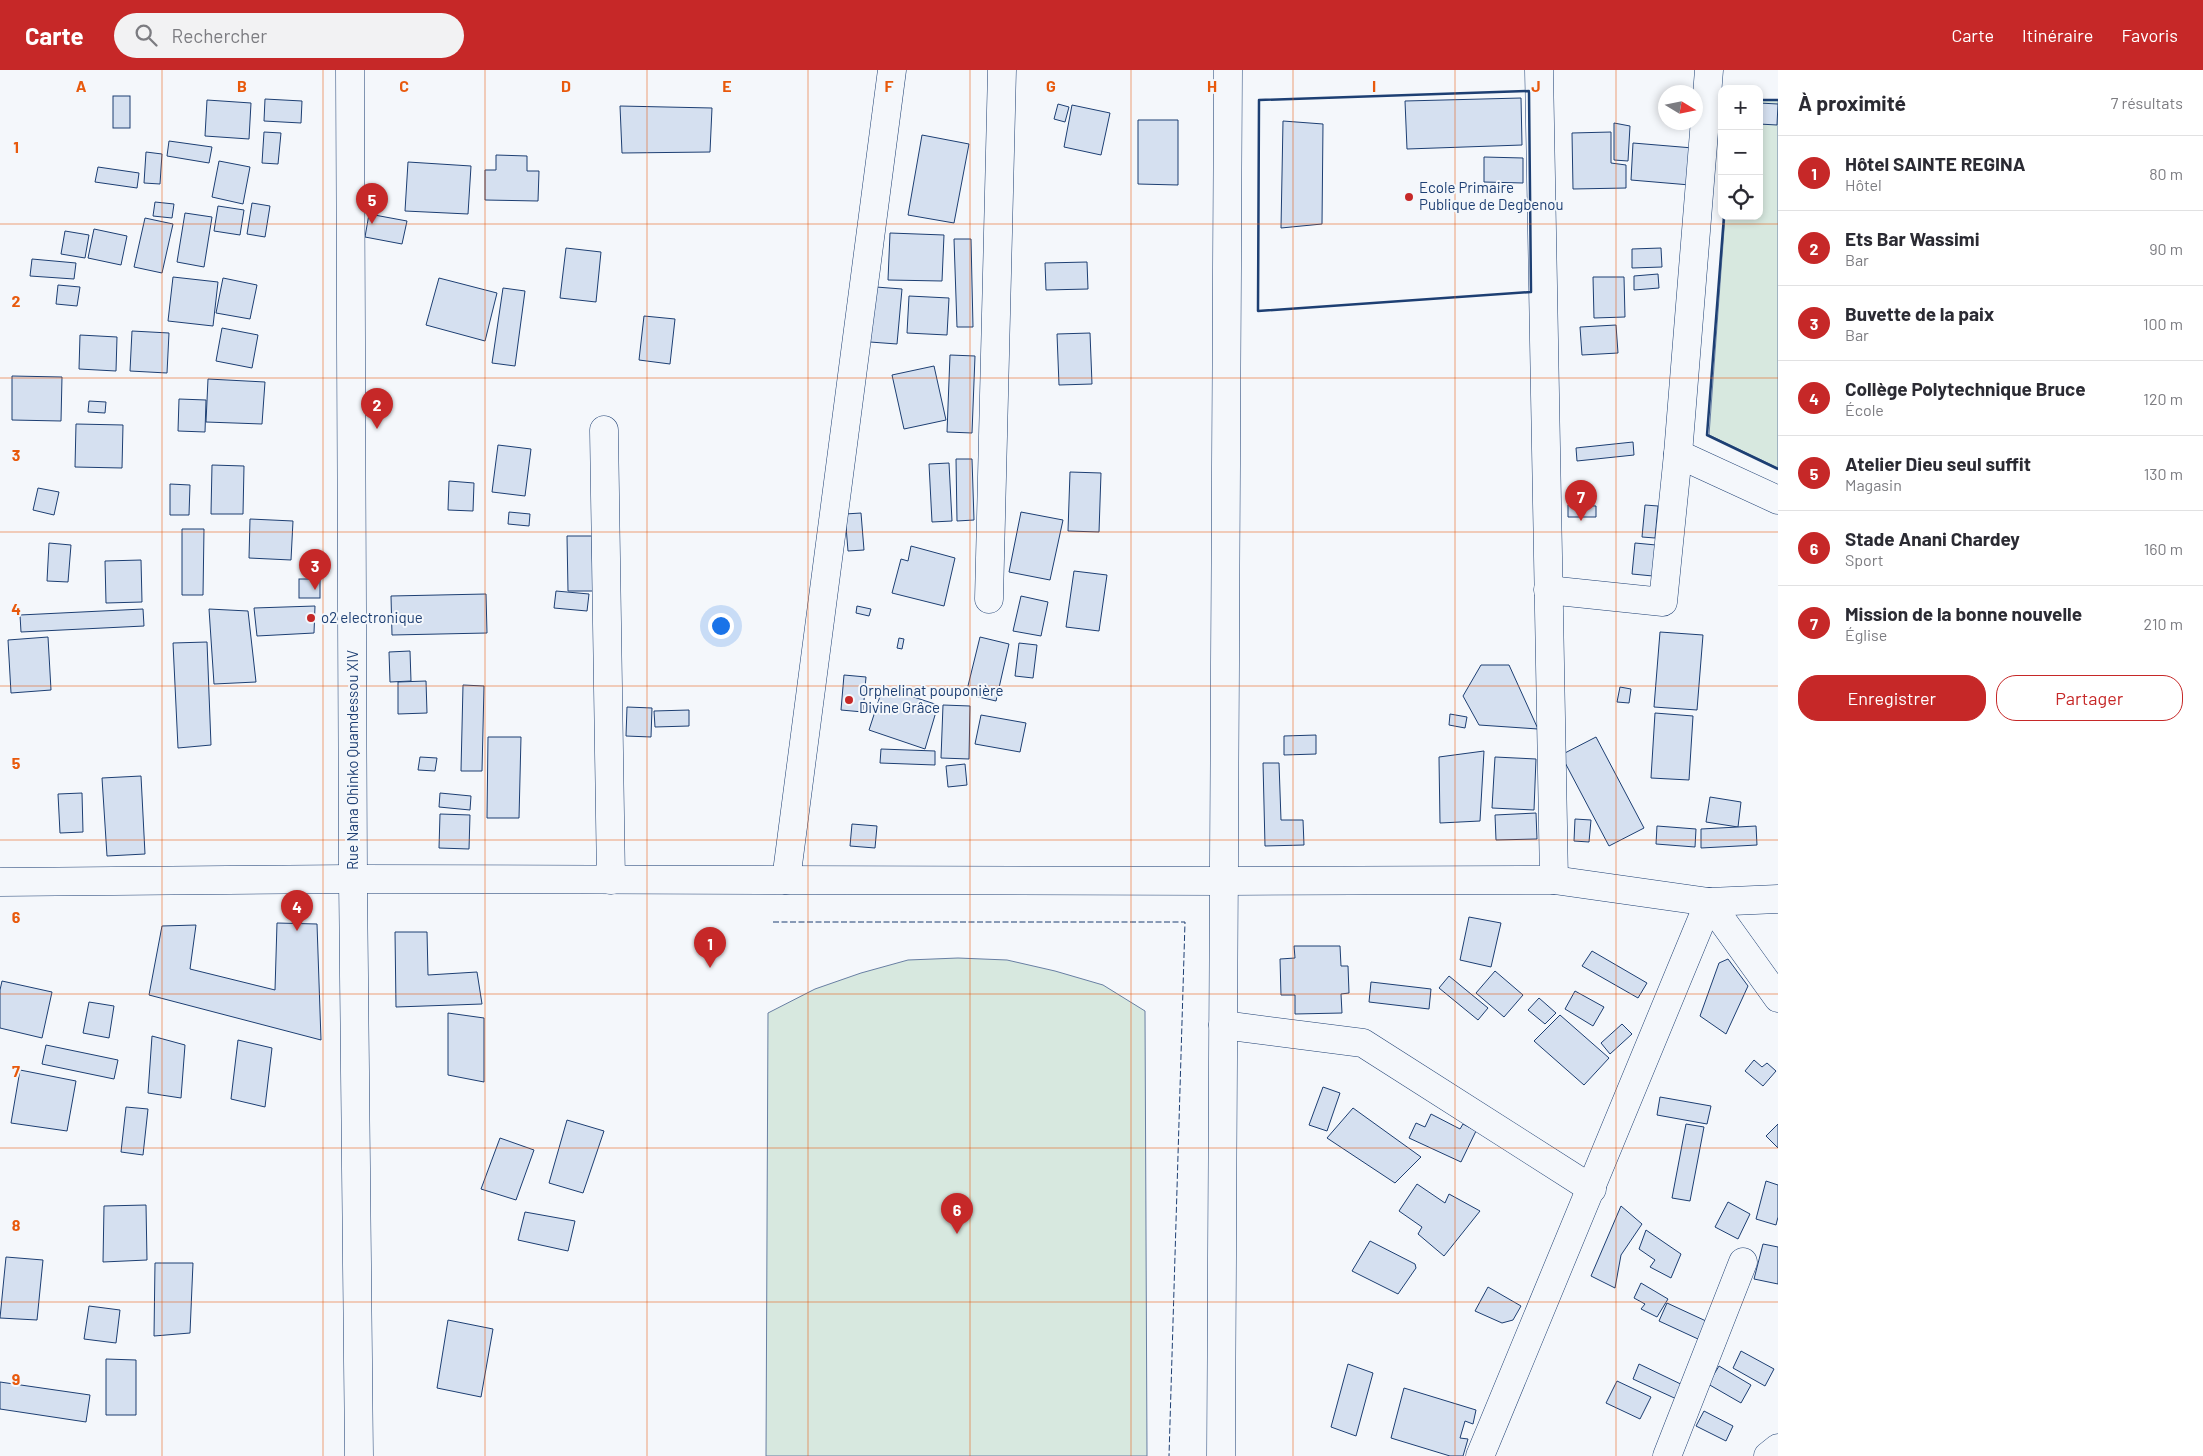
<!DOCTYPE html>
<html lang="fr">
<head>
<meta charset="utf-8">
<style>
  :root { --surface:#fff; --page:#f2f2f3; --text:#2b2b33; --muted:#7c7c81; --line:#e1e1e2; --accent:#c62828 }
  body { margin:0; font-family:Barlow,sans-serif; background:var(--page); color:var(--text) }
  .controls { position:absolute; right:15px; top:15px; display:grid; overflow:hidden; border-radius:10px; box-shadow:0 2px 8px #0003 }
  .controls button { width:45px; height:45px; display:grid; place-items:center; padding:0; border:0; border-bottom:1px solid var(--line); background:var(--surface); color:var(--text); font:25px sans-serif }
  .compass { position:absolute; left:1658px; top:15px; width:45px; height:45px; border-radius:50%; background:var(--surface); box-shadow:0 2px 8px #0003; rotate:100deg }
  .you { position:absolute; left:720px; top:555px; width:18px; height:18px; margin:-12px; border:4px solid #fff; border-radius:50%; background:#1a73e8; box-shadow:0 0 0 8px #1a73e833 }
  .badge { display:grid; place-items:center; width:32px; height:32px; border-radius:50%; background:var(--accent); color:#fff; font-size:16px; font-weight:700 }
  .pin { position:absolute; translate:-50% -41px; filter:drop-shadow(0 1px 2px #0008) }
  .pin::after { content:''; position:absolute; top:26px; width:18px; height:15px; background:inherit; clip-path:polygon(0 0,100% 0,50% 100%) }
  .list { margin:0; padding:0; list-style:none }
  h2 { display:flex; justify-content:space-between; align-items:center; height:65px; margin:0; padding:0 20px; font-size:21px }
  h2 small { font-size:16px; font-weight:400; color:var(--muted) }
  .list li { display:grid; grid-template-columns:32px 1fr auto; gap:15px; align-items:center; box-sizing:border-box; height:75px; padding:0 20px; border-top:1px solid var(--line) }
  .list b { display:block; font-size:19px; white-space:nowrap }
  .list p { margin:0; font-size:16px; white-space:nowrap; color:var(--muted) }
  .list em { font-size:16px; font-style:normal; color:var(--muted) }
  .actions { display:flex; gap:10px; padding:15px 20px }
  .actions a { flex:1; padding:11px 0; border:1px solid var(--accent); border-radius:20px; text-align:center; font-size:18px; color:var(--accent) }
  .actions .main { background:var(--accent); color:#fff }
  .icon { flex:none; width:28px; height:28px; fill:none; stroke:currentColor; stroke-width:2; stroke-linecap:round; stroke-linejoin:round }
  .map { position:relative; flex:none; width:1778px; height:1386px; overflow:hidden }
  header { display:flex; align-items:center; gap:30px; box-sizing:border-box; height:70px; padding:0 25px; background:var(--accent); color:#fff }
  header strong { font-size:24px }
  nav { display:flex; gap:28px; margin-inline-start:auto; font-size:18px }
  .search { width:350px; height:45px; background:var(--page); display:flex; align-items:center; gap:12px; box-sizing:border-box; padding:0 18px; border-radius:28px; color:var(--muted); font-size:19px }
  main { display:flex }
  aside { flex:1; background:var(--surface) }
  .map>svg:first-child { display:block }
</style>
</head>
<body>
<header>
<strong>Carte</strong>
<div class="search"><svg class="icon" aria-label="search" viewBox="0 0 24 24"><circle cx="10" cy="10" r="6"/><path d="M15 15l6 6"/></svg>Rechercher</div>
<nav><a>Carte</a><a>Itinéraire</a><a>Favoris</a></nav>
</header>
<main>
<div class="map">
<svg width="1778" height="1386" viewBox="0 0 1778 1386">
  <rect width="100%" height="100%" fill="#f4f7fb"/>
  <g fill="#d7e8df" stroke="#687fa3">
    <polygon points="1759,30 1778,30 1778,398 1709,365 1725,146 1759,146"/>
    <polygon points="958,888 1007,890 1055,901 1103,915 1145,941 1147,1386 766,1386 768,943 815,919 861,903 908,890"/>
  </g>
  <g fill="#d5e0f0" stroke="#1d3f73">
    <rect x="113" y="26" width="17" height="32"/>
    <polygon points="1521,28 1522,75 1407,79 1405,31"/>
    <polygon points="265,29 302,31 301,53 264,51"/>
    <polygon points="207,30 251,33 249,69 205,66"/>
    <polygon points="1759,33 1778,34 1777,55 1759,54"/>
    <polygon points="1058,34 1069,37 1065,52 1054,49"/>
    <polygon points="1072,35 1110,43 1101,85 1064,77"/>
    <polygon points="620,36 712,38 710,82 622,83"/>
    <polygon points="1138,50 1178,50 1178,115 1138,114"/>
    <polygon points="1283,51 1323,54 1322,154 1281,158"/>
    <polygon points="1614,53 1630,56 1628,91 1614,90"/>
    <polygon points="264,62 281,63 278,94 262,93"/>
    <polygon points="1611,62 1611,93 1626,95 1626,118 1573,119 1572,63"/>
    <polygon points="922,65 969,74 954,153 908,145"/>
    <polygon points="169,71 212,77 209,93 167,86"/>
    <polygon points="1633,73 1693,78 1690,115 1631,110"/>
    <polygon points="146,82 162,84 160,114 144,113"/>
    <polygon points="496,85 527,86 527,101 539,101 538,131 485,130 485,100 496,100"/>
    <polygon points="1484,87 1523,88 1523,113 1484,112"/>
    <polygon points="219,91 250,97 243,134 212,127"/>
    <polygon points="408,92 471,96 468,144 405,141"/>
    <polygon points="98,97 139,103 137,118 95,112"/>
    <polygon points="155,132 174,134 172,148 153,146"/>
    <polygon points="252,133 270,136 265,167 247,164"/>
    <polygon points="218,136 244,140 240,165 214,161"/>
    <polygon points="185,143 212,147 204,197 177,192"/>
    <polygon points="369,144 407,151 402,174 365,167"/>
    <polygon points="145,148 173,154 162,203 134,197"/>
    <polygon points="94,159 127,166 121,195 88,188"/>
    <polygon points="65,161 89,165 85,188 61,184"/>
    <polygon points="890,163 944,165 942,211 888,210"/>
    <polygon points="954,169 971,169 973,257 957,257"/>
    <polygon points="566,178 601,182 596,232 560,228"/>
    <polygon points="1661,178 1662,197 1632,198 1632,179"/>
    <polygon points="32,189 76,193 74,209 30,206"/>
    <polygon points="1087,192 1088,219 1046,220 1045,193"/>
    <polygon points="1658,204 1659,218 1634,220 1634,206"/>
    <polygon points="173,207 218,212 213,256 168,251"/>
    <polygon points="1593,207 1624,207 1625,247 1594,248"/>
    <polygon points="223,208 257,215 250,249 216,243"/>
    <polygon points="439,208 497,223 485,271 426,255"/>
    <polygon points="58,215 80,217 77,236 56,234"/>
    <polygon points="876,217 902,219 897,274 870,272"/>
    <polygon points="503,218 525,221 515,296 492,293"/>
    <polygon points="909,226 949,228 947,265 907,263"/>
    <polygon points="644,246 675,249 670,294 639,290"/>
    <polygon points="1616,255 1618,283 1582,285 1580,257"/>
    <polygon points="222,258 258,265 252,298 216,291"/>
    <polygon points="132,261 169,263 167,303 130,301"/>
    <polygon points="1090,263 1092,314 1059,315 1057,264"/>
    <polygon points="80,265 117,267 116,301 79,299"/>
    <polygon points="950,285 975,286 972,363 947,362"/>
    <polygon points="934,296 946,350 904,359 892,305"/>
    <polygon points="12,306 62,307 61,351 12,350"/>
    <polygon points="208,309 265,312 262,354 206,352"/>
    <polygon points="179,329 206,330 205,362 178,361"/>
    <polygon points="89,331 106,332 105,343 88,342"/>
    <polygon points="76,354 123,355 122,398 75,397"/>
    <polygon points="1633,372 1634,385 1577,391 1576,378"/>
    <polygon points="498,375 531,379 525,426 492,422"/>
    <polygon points="956,389 972,389 974,450 957,451"/>
    <polygon points="949,393 952,451 932,452 929,394"/>
    <polygon points="212,395 244,396 243,444 211,444"/>
    <polygon points="1070,402 1101,403 1099,462 1068,461"/>
    <polygon points="449,411 474,413 473,441 448,440"/>
    <polygon points="170,414 190,415 189,445 170,445"/>
    <polygon points="38,418 59,422 54,445 33,440"/>
    <polygon points="1568,435 1596,436 1596,447 1568,447"/>
    <polygon points="1645,435 1658,436 1655,468 1642,467"/>
    <polygon points="509,442 530,444 529,456 508,454"/>
    <polygon points="1021,442 1063,450 1050,510 1009,502"/>
    <polygon points="861,443 864,480 848,481 845,444"/>
    <polygon points="250,449 293,451 291,490 249,488"/>
    <polygon points="182,459 204,459 203,525 182,525"/>
    <polygon points="567,466 592,466 593,521 568,521"/>
    <polygon points="49,473 71,475 68,512 47,511"/>
    <polygon points="1635,473 1656,475 1653,506 1632,504"/>
    <polygon points="911,476 955,488 944,536 892,523 901,489 908,491"/>
    <polygon points="141,490 142,532 106,533 105,491"/>
    <polygon points="1074,501 1107,505 1099,561 1066,557"/>
    <rect x="299" y="509" width="21" height="19"/>
    <polygon points="556,521 589,524 587,541 554,538"/>
    <polygon points="486,524 487,563 392,565 391,526"/>
    <polygon points="1021,526 1048,532 1041,566 1013,561"/>
    <polygon points="315,536 314,563 257,566 254,538"/>
    <polygon points="857,536 871,539 869,546 856,543"/>
    <polygon points="143,539 144,556 21,562 20,545"/>
    <polygon points="209,539 248,541 256,612 214,614"/>
    <polygon points="1660,562 1703,565 1697,640 1654,637"/>
    <polygon points="48,567 51,620 11,623 8,570"/>
    <polygon points="980,567 1009,574 996,631 966,624"/>
    <polygon points="899,568 904,569 902,579 897,578"/>
    <polygon points="207,572 211,675 178,678 173,573"/>
    <polygon points="1019,573 1037,575 1033,608 1015,606"/>
    <polygon points="410,581 411,611 390,612 389,582"/>
    <polygon points="1481,595 1509,595 1538,659 1479,655 1463,626"/>
    <polygon points="844,605 866,607 863,642 841,640"/>
    <polygon points="426,611 427,643 398,644 398,612"/>
    <polygon points="463,615 484,616 482,701 461,701"/>
    <polygon points="883,617 938,635 925,679 869,660"/>
    <polygon points="1620,617 1631,619 1629,633 1617,632"/>
    <polygon points="943,635 970,636 969,689 941,688"/>
    <polygon points="627,637 652,638 651,667 626,666"/>
    <polygon points="689,640 689,656 655,657 654,641"/>
    <polygon points="1655,643 1693,646 1689,710 1651,708"/>
    <polygon points="1450,644 1467,647 1465,658 1449,655"/>
    <polygon points="981,645 1026,653 1020,682 975,674"/>
    <polygon points="1316,665 1316,684 1284,685 1284,666"/>
    <polygon points="488,667 521,667 519,748 487,748"/>
    <polygon points="1596,667 1644,758 1609,776 1561,685"/>
    <polygon points="881,679 935,681 935,695 880,693"/>
    <polygon points="1484,681 1480,751 1440,753 1439,687"/>
    <polygon points="420,687 437,688 435,701 418,700"/>
    <polygon points="1495,687 1536,689 1534,740 1492,738"/>
    <polygon points="1263,693 1279,693 1281,750 1303,750 1304,775 1265,776"/>
    <polygon points="965,694 967,715 948,717 946,696"/>
    <polygon points="141,706 145,784 107,786 102,708"/>
    <polygon points="82,723 83,762 60,763 58,724"/>
    <polygon points="440,723 471,726 470,740 439,737"/>
    <polygon points="1710,727 1741,732 1738,757 1706,752"/>
    <polygon points="1536,743 1537,769 1496,770 1495,745"/>
    <polygon points="440,744 470,745 469,779 439,778"/>
    <polygon points="1575,749 1591,750 1589,772 1574,771"/>
    <polygon points="852,754 877,756 875,778 850,776"/>
    <polygon points="1657,756 1696,759 1695,777 1656,774"/>
    <polygon points="1756,756 1757,775 1701,778 1701,759"/>
    <polygon points="1469,847 1501,853 1491,897 1460,890"/>
    <polygon points="277,853 317,854 321,970 149,925 162,856 196,855 190,899 275,920"/>
    <polygon points="395,862 427,862 428,905 477,902 482,934 396,937"/>
    <polygon points="1294,876 1340,876 1341,896 1348,896 1349,923 1341,924 1342,943 1295,944 1295,925 1281,925 1280,889 1295,888"/>
    <polygon points="1592,881 1647,913 1638,928 1582,896"/>
    <polygon points="1728,889 1748,916 1726,964 1700,946 1719,893"/>
    <polygon points="1495,901 1523,925 1504,947 1476,923"/>
    <polygon points="1449,906 1488,938 1478,950 1439,918"/>
    <polygon points="2,911 52,922 42,968 0,958 0,920"/>
    <polygon points="1371,912 1431,919 1429,939 1369,932"/>
    <polygon points="1575,921 1604,937 1593,956 1565,939"/>
    <polygon points="1539,928 1556,943 1545,954 1528,940"/>
    <polygon points="89,932 114,936 109,968 83,963"/>
    <polygon points="448,943 484,948 484,1012 448,1005"/>
    <polygon points="1560,945 1609,988 1584,1015 1534,971"/>
    <polygon points="1622,954 1632,964 1610,984 1601,973"/>
    <polygon points="152,966 185,975 181,1028 148,1023"/>
    <polygon points="238,970 272,978 265,1037 231,1029"/>
    <polygon points="46,975 118,990 114,1009 42,994"/>
    <polygon points="1754,990 1762,997 1767,993 1776,1001 1763,1016 1745,1001"/>
    <polygon points="20,1000 76,1011 67,1061 11,1053"/>
    <polygon points="1323,1017 1340,1023 1327,1061 1309,1055"/>
    <polygon points="1660,1027 1711,1036 1707,1054 1657,1045"/>
    <polygon points="126,1037 148,1039 143,1085 121,1082"/>
    <polygon points="1353,1038 1421,1087 1395,1113 1327,1068"/>
    <polygon points="1431,1044 1460,1059 1463,1054 1476,1061 1461,1092 1409,1068 1416,1053 1425,1057"/>
    <polygon points="567,1050 604,1061 583,1123 549,1113"/>
    <polygon points="1686,1054 1704,1057 1690,1131 1672,1128"/>
    <polygon points="1778,1054 1778,1078 1766,1066"/>
    <polygon points="500,1068 534,1080 516,1130 481,1119"/>
    <polygon points="1766,1111 1778,1115 1778,1147 1776,1155 1756,1149"/>
    <polygon points="1417,1114 1445,1133 1449,1124 1480,1141 1444,1186 1418,1164 1422,1157 1399,1141"/>
    <polygon points="1728,1132 1750,1144 1738,1169 1715,1157"/>
    <polygon points="146,1135 147,1190 103,1192 104,1136"/>
    <polygon points="1621,1136 1642,1154 1621,1185 1615,1218 1591,1206"/>
    <polygon points="525,1142 575,1151 568,1181 518,1170"/>
    <polygon points="1646,1160 1681,1184 1671,1208 1650,1197 1655,1190 1639,1179"/>
    <polygon points="1370,1171 1415,1194 1416,1198 1398,1224 1352,1201"/>
    <polygon points="1763,1174 1778,1177 1778,1214 1754,1209"/>
    <polygon points="6,1187 43,1190 37,1250 0,1248"/>
    <polygon points="155,1193 193,1193 190,1263 154,1266"/>
    <polygon points="1641,1213 1668,1229 1657,1247 1641,1239 1645,1234 1634,1228"/>
    <polygon points="1488,1217 1521,1236 1513,1250 1502,1253 1475,1241"/>
    <polygon points="1667,1233 1706,1251 1698,1269 1659,1251"/>
    <polygon points="89,1236 120,1240 116,1273 84,1269"/>
    <polygon points="448,1250 493,1259 481,1327 437,1318"/>
    <polygon points="1741,1281 1774,1299 1765,1316 1733,1298"/>
    <polygon points="106,1289 136,1290 136,1345 106,1345"/>
    <polygon points="1348,1294 1373,1303 1356,1366 1331,1357"/>
    <polygon points="1639,1294 1689,1318 1683,1332 1633,1309"/>
    <polygon points="1719,1296 1751,1315 1741,1333 1708,1314"/>
    <polygon points="1617,1311 1651,1327 1640,1349 1606,1333"/>
    <polygon points="0,1312 90,1325 86,1352 0,1339"/>
    <polygon points="1404,1318 1476,1340 1473,1354 1465,1351 1460,1368 1468,1369 1463,1386 1450,1386 1391,1368"/>
    <polygon points="1704,1341 1733,1356 1726,1371 1696,1356"/>
  </g>
  <g fill="none" stroke-linecap="round" stroke-linejoin="round">
    <g stroke="#1d3f73" stroke-width="29">
      <g id="minor">
        <polyline points="350,0 353,809 359,1386"/>
        <polyline points="1539,0 1554,810"/>
        <polyline points="604,360 611,810"/>
        <polyline points="1678,384 1778,430"/>
        <polyline points="1548,520 1663,532 1678,384 1709,0"/>
        <polyline points="989,529 1002,0"/>
        <polyline points="786,810 892,0"/>
        <polyline points="0,812 353,809 1224,811 1554,810 1709,832 1778,829"/>
        <polyline points="1709,832 1778,928"/>
        <polyline points="1223,955 1363,973 1592,1119"/>
        <polyline points="1221,1386 1228,0"/>
        <polyline points="1480,1386 1709,832"/>
        <polyline points="1667,1386 1743,1192"/>
        <polyline points="1768,1386 1778,1378"/>
      </g>
    </g>
    <use href="#minor" stroke="#f4f7fb" stroke-width="28"/>
    <polyline stroke="#1d3f73" stroke-width="1" stroke-dasharray="6 2.5" stroke-linecap="butt" points="773,852 1185,852 1169,1386"/>
    <g stroke="#1d3f73" stroke-width="2.5">
      <polygon points="1529,21 1531,222 1258,241 1259,30"/>
      <polyline points="1759,30 1778,30"/>
      <polyline points="1724,146 1707,365 1778,399"/>
    </g>
  </g>
  <path fill="none" stroke="#e8590c" stroke-width="1" stroke-opacity="0.55" d="M162,0V1386M323,0V1386M485,0V1386M647,0V1386M808,0V1386M970,0V1386M1131,0V1386M1293,0V1386M1455,0V1386M1616,0V1386M0,154H1778M0,308H1778M0,462H1778M0,616H1778M0,770H1778M0,924H1778M0,1078H1778M0,1232H1778"/>
  <g fill="#c62828" stroke="#f4f7fb" stroke-width="2">
    <circle cx="1409" cy="127" r="5"/>
    <circle cx="311" cy="548" r="5"/>
    <circle cx="849" cy="630" r="5"/>
  </g>
  <g text-anchor="middle" stroke-width="4" stroke-linejoin="round" paint-order="stroke">
    <g font-size="15" fill="#1d3f73" stroke="#f4f7fb" text-anchor="start">
      <text x="1419" y="123">Ecole Primaire<tspan x="1419" dy="17">Publique de Degbenou</tspan></text>
      <text x="321" y="553">o2 electronique</text>
      <text x="859" y="626">Orphelinat pouponière<tspan x="859" dy="17">Divine Grâce</tspan></text>
    </g>
    <g font-size="15" fill="#1d3f73" stroke="#f4f7fb">
      <text transform="translate(353 690) rotate(-90)" y="5">Rue Nana Ohinko Quamdessou XIV</text>
    </g>
  </g>
  <g font-size="16" text-anchor="middle" font-weight="bold" fill="#e8590c" stroke="#f4f7fb" stroke-width="4" stroke-linejoin="round" paint-order="stroke">
    <text x="81" y="22">A</text>
    <text x="242" y="22">B</text>
    <text x="404" y="22">C</text>
    <text x="566" y="22">D</text>
    <text x="727" y="22">E</text>
    <text x="889" y="22">F</text>
    <text x="1051" y="22">G</text>
    <text x="1212" y="22">H</text>
    <text x="1374" y="22">I</text>
    <text x="1536" y="22">J</text>
    <text x="16" y="83">1</text>
    <text x="16" y="237">2</text>
    <text x="16" y="391">3</text>
    <text x="16" y="545">4</text>
    <text x="16" y="699">5</text>
    <text x="16" y="853">6</text>
    <text x="16" y="1007">7</text>
    <text x="16" y="1161">8</text>
    <text x="16" y="1315">9</text>
  </g>
</svg>
<div class="controls">
<button>+</button>
<button>−</button>
<button><svg class="icon" aria-label="locate" viewBox="0 0 24 24"><circle cx="12" cy="12" r="6"/><path d="M12 2v4M12 18v4M2 12h4M18 12h4"/></svg></button>
</div>
<svg class="compass" viewBox="-18 -18 36 36"><path d="M0-13l5 13h-10z" fill="#e53935"/><path d="M0 13l5-13h-10z" fill="#7c7c81"/></svg>
<div class="you"></div>
<div class="pin badge" style="left:710px;top:898px">1</div>
<div class="pin badge" style="left:377px;top:359px">2</div>
<div class="pin badge" style="left:315px;top:520px">3</div>
<div class="pin badge" style="left:297px;top:861px">4</div>
<div class="pin badge" style="left:372px;top:154px">5</div>
<div class="pin badge" style="left:957px;top:1164px">6</div>
<div class="pin badge" style="left:1581px;top:451px">7</div>
</div>
<aside>
<h2>À proximité<small>7 résultats</small></h2>
<ul class="list">
<li><span class="badge">1</span><div><b>Hôtel SAINTE REGINA</b><p>Hôtel</p></div><em>80 m</em></li>
<li><span class="badge">2</span><div><b>Ets Bar Wassimi</b><p>Bar</p></div><em>90 m</em></li>
<li><span class="badge">3</span><div><b>Buvette de la paix</b><p>Bar</p></div><em>100 m</em></li>
<li><span class="badge">4</span><div><b>Collège Polytechnique Bruce</b><p>École</p></div><em>120 m</em></li>
<li><span class="badge">5</span><div><b>Atelier Dieu seul suffit</b><p>Magasin</p></div><em>130 m</em></li>
<li><span class="badge">6</span><div><b>Stade Anani Chardey</b><p>Sport</p></div><em>160 m</em></li>
<li><span class="badge">7</span><div><b>Mission de la bonne nouvelle</b><p>Église</p></div><em>210 m</em></li>
</ul>
<div class="actions"><a class="main">Enregistrer</a><a>Partager</a></div>
</aside>
</main>
</body>
</html>
